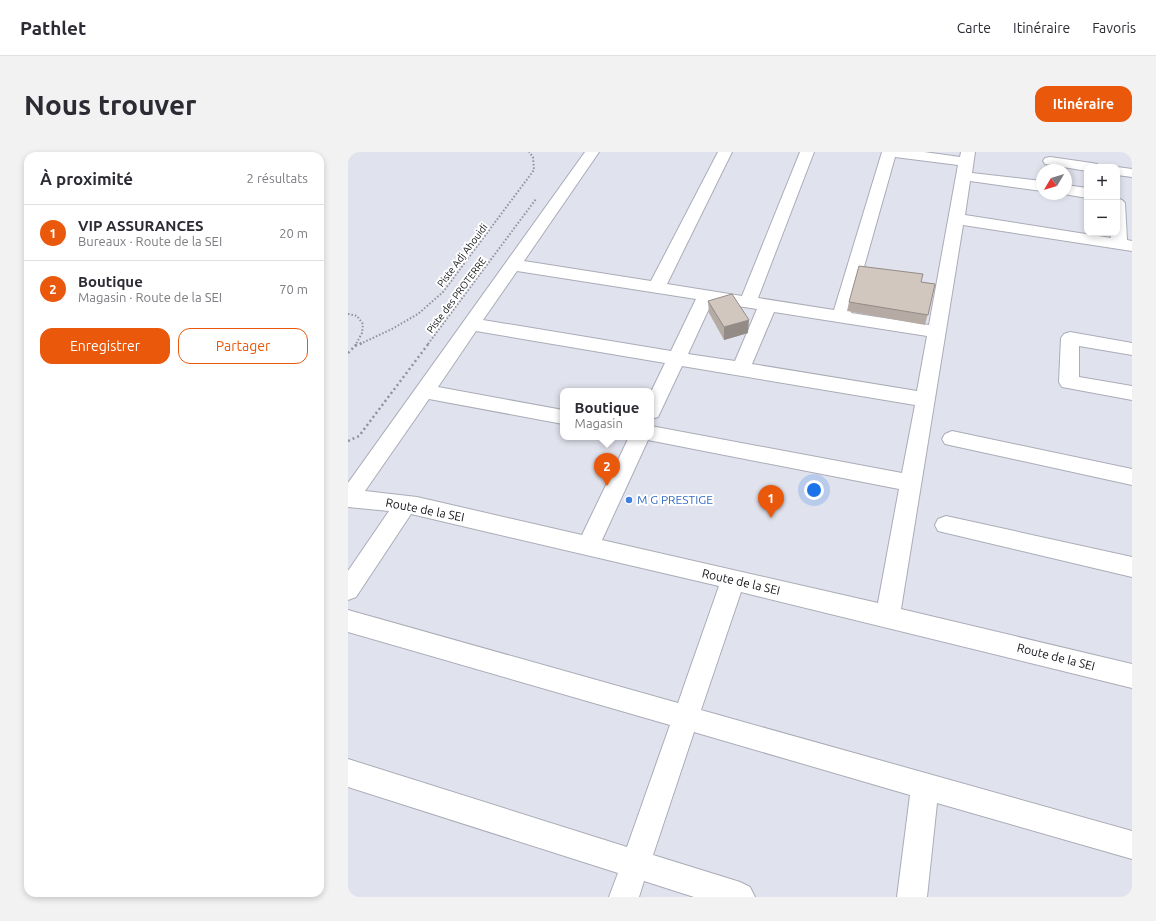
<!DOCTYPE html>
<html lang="fr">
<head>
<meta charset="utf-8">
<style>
  :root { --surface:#fff; --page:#f2f2f3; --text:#2b2b33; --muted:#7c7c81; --line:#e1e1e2; --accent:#ea580c }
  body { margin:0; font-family:Ubuntu,sans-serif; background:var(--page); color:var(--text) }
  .controls { position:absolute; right:12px; top:12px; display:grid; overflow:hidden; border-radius:8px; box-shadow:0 2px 6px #0003 }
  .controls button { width:36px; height:36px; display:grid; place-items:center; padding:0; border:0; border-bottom:1px solid var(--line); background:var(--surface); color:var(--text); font:20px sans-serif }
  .compass { position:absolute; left:688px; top:12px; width:36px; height:36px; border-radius:50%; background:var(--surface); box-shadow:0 2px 6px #0003; rotate:232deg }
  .you { position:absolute; left:466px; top:338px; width:14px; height:14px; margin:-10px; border:3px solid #fff; border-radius:50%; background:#1a73e8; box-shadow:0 0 0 6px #1a73e833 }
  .badge { display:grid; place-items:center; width:26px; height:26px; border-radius:50%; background:var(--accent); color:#fff; font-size:13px; font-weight:700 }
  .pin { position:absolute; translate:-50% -33px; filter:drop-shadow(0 1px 2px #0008) }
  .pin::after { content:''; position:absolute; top:21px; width:14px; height:12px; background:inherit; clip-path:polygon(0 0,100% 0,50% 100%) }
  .popup { position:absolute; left:212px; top:236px; width:94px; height:52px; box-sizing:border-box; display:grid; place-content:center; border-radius:8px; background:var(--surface); filter:drop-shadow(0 1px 3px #0005); font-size:13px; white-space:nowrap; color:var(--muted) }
  .popup b { font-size:15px; color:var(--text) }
  .popup::after { content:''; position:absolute; left:50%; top:100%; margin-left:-8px; border:8px solid transparent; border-top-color:var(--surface) }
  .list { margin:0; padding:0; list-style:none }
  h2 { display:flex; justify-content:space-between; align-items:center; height:52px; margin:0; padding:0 16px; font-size:17px }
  h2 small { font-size:13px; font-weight:400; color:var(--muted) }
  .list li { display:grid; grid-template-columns:26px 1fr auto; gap:12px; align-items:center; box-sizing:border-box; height:56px; padding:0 16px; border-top:1px solid var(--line) }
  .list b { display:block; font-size:15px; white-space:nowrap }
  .list p { margin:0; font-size:13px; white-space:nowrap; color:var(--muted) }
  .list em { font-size:13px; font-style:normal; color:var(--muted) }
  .actions { display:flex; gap:8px; padding:12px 16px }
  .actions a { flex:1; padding:9px 0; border:1px solid var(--accent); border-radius:12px; text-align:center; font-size:14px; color:var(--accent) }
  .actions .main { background:var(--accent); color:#fff }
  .map { position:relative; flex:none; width:784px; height:745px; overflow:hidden; border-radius:12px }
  header { display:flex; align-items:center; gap:24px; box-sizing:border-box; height:56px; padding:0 20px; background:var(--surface); border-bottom:1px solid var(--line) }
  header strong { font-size:19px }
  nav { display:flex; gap:22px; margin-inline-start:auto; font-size:14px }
  .intro { display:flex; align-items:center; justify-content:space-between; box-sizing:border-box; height:96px; padding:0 24px }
  h1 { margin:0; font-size:28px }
  .button { padding:10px 18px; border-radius:12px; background:var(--accent); color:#fff; font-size:14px; font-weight:700 }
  main { display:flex; gap:24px; padding:0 24px }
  aside { flex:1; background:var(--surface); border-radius:12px; box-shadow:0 2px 6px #0003 }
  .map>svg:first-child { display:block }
</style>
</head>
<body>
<header>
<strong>Pathlet</strong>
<nav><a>Carte</a><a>Itinéraire</a><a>Favoris</a></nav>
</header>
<div class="intro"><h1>Nous trouver</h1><a class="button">Itinéraire</a></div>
<main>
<aside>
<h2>À proximité<small>2 résultats</small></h2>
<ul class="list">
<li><span class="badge">1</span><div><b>VIP ASSURANCES</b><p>Bureaux · Route de la SEI</p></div><em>20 m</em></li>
<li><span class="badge">2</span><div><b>Boutique</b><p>Magasin · Route de la SEI</p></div><em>70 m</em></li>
</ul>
<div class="actions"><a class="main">Enregistrer</a><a>Partager</a></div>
</aside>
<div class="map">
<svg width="784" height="745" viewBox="0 0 784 745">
  <rect width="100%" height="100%" fill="#e0e2ed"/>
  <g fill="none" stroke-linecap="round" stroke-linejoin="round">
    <g stroke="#aaacb7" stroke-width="2">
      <g id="minor">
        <path d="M237,0H251L176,109L303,129L370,0H384L319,132L394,144L452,0H466L410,146L486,158L534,0H576L612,5L613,0H627L624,21L694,29V39L622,29L617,63L763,86L762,81H769V46L774,48L777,51L779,88L784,89V99L615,73L553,457L784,512V536L393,440L353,558L784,679V707L589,651L579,745H549L562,643L346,580L305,703L392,730L402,735L407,745H346L296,729L291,745H261L270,721L0,635V607L279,695L322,573L0,480V458L330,551L371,434L63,362L8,445L0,448V419L41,359L0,355V331ZM547,5L610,13L581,173L503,161ZM169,119L348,147L323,199L135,168ZM364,150L409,157L387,209L340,202ZM426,160L579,184L569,239L404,212ZM128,179L317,211L303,240V267L310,265L334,214L567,253L554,321L303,274V285H281L234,383L69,345L17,339L81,247L215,272V258L90,235ZM300,288L551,337L530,451L254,388Z"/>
        <polygon points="702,5 744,11 749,12 751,15 739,15 739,19 697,12 695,9 697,6"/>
        <polygon points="767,15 769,15 784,17 784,25 769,23 769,15"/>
        <polygon points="718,33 739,36 739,46 716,42 718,42"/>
        <polygon points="722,180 784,191 784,203 731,194 731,225 784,234 784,248 714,235 711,230 713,186 716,182"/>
        <polygon points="604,279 784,317 784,333 597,292 594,287 597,282"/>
        <polygon points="598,364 784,405 784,425 590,379 587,373 590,367"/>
      </g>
    </g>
    <g stroke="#90929a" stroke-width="2" stroke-dasharray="1.5 2" stroke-linecap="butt">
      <polyline points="0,162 9,164 15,172 14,181 8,192"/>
      <polyline points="12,192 44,177 70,162 95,140 186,18 185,5 181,0"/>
      <polyline points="80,192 188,47"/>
    </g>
    <g stroke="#90929a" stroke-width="2.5" stroke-dasharray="2 3" stroke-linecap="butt">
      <polyline points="7,194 9,191"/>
      <polyline points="0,201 7,194 14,191"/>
      <polyline points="0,289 11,284 81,191"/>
    </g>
    <use href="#minor" fill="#fff" fill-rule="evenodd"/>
  </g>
  <g fill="#b5aba4">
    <polygon points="573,130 587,132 577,173 499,159 501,150"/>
    <polygon points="360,149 400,181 376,188 361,161"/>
  </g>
  <polygon fill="#938b86" points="401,168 400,181 376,188 376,175"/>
  <g fill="#d2c7bf" stroke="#938b86">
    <polygon points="511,114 575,122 573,130 587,132 580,163 501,150"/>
    <polygon points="384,142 401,168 376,175 360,149"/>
  </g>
  <circle fill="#3f7fe0" stroke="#fff" stroke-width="1.5" cx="281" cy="348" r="4"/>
  <g text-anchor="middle" stroke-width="4" stroke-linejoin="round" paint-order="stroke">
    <g font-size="10" fill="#121317" stroke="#fff">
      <text transform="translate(114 103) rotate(-53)" y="4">Piste Adj Ahouidi</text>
      <text transform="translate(108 143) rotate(-53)" y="4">Piste des PROTERRE</text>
    </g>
    <g font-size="12" fill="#366cbe" stroke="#fff" text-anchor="start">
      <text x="289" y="352">M G PRESTIGE</text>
    </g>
    <g font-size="12" fill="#121317" stroke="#fff">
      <text transform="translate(77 358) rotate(11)" y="4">Route de la SEI</text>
      <text transform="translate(393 430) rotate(13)" y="4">Route de la SEI</text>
      <text transform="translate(708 505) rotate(14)" y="4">Route de la SEI</text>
    </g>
  </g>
</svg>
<div class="controls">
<button>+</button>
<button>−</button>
</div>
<svg class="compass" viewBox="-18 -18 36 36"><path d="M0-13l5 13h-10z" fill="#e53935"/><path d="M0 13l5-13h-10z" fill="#7c7c81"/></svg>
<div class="you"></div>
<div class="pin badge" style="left:423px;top:366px">1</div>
<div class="pin badge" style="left:259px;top:334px">2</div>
<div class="popup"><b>Boutique</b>Magasin</div>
</div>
</main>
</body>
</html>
